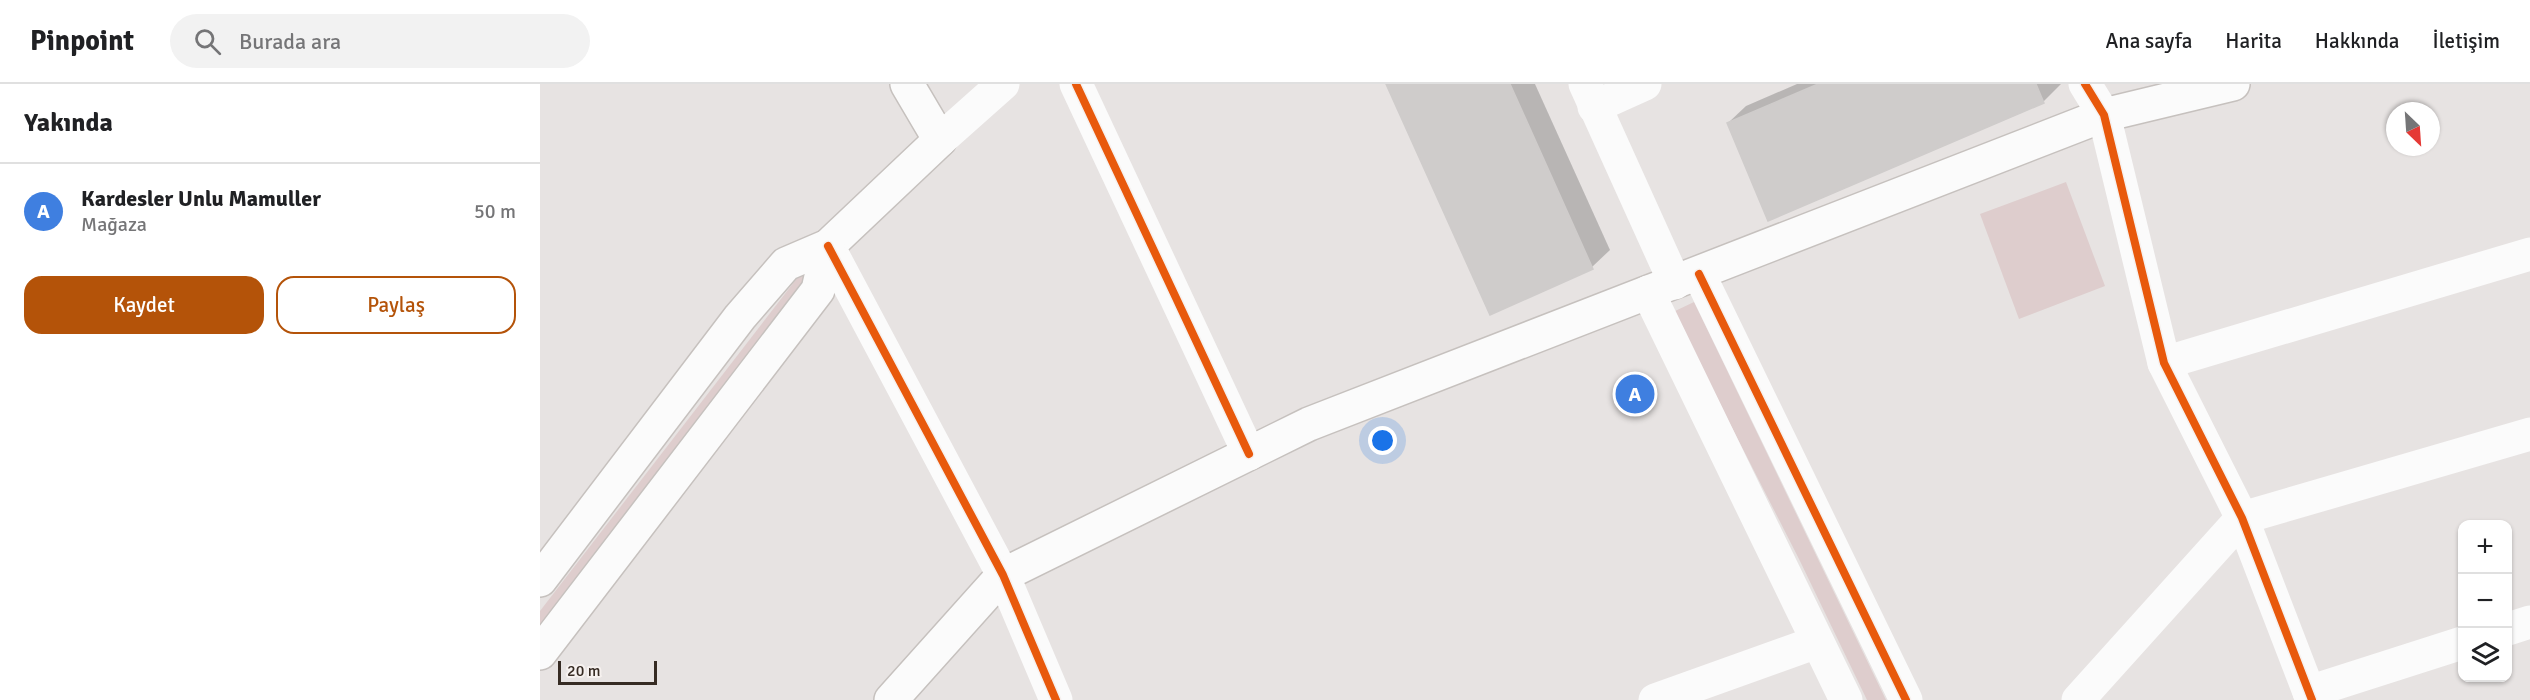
<!DOCTYPE html>
<html lang="tr">
<head>
<meta charset="utf-8">
<style>
  :root { --surface:#fff; --page:#f2f2f2; --text:#202124; --muted:#757577; --line:#e0e0e0; --accent:#b45309 }
  body { margin:0; font-family:Signika,sans-serif; background:var(--page); color:var(--text) }
  .controls { position:absolute; right:18px; bottom:18px; display:grid; overflow:hidden; border-radius:12px; box-shadow:0 2px 4px #0004 }
  .controls button { width:54px; height:54px; display:grid; place-items:center; padding:0; border:0; border-bottom:2px solid var(--line); background:var(--surface); color:var(--text); font:30px sans-serif }
  .compass { position:absolute; left:1846px; top:18px; width:54px; height:54px; border-radius:50%; background:var(--surface); box-shadow:0 2px 4px #0004; rotate:155deg }
  .scale { position:absolute; left:18px; bottom:15px; width:99px; box-sizing:border-box; padding-left:6px; border:3px solid #362b23; border-top:0; font-size:16px; line-height:21px; white-space:nowrap; color:#362b23; -webkit-text-stroke:4px #f6f1ef; paint-order:stroke }
  .you { position:absolute; left:843px; top:357px; width:21px; height:21px; margin:-15px; border:4px solid #fff; border-radius:50%; background:#1a73e8; box-shadow:0 0 0 9px #1a73e833 }
  .badge { display:grid; place-items:center; width:39px; height:39px; border-radius:50%; background:var(--accent); color:#fff; font-size:20px; font-weight:700 }
  .pin { position:absolute; translate:-50% -50%; border:3px solid #fff; box-shadow:0 2px 6px #0006 }
  .list { margin:0; padding:0; list-style:none }
  h2 { display:flex; justify-content:space-between; align-items:center; height:78px; margin:0; padding:0 24px; font-size:26px }
  h2 small { font-size:20px; font-weight:400; color:var(--muted) }
  .list li { display:grid; grid-template-columns:39px 1fr auto; gap:18px; align-items:center; box-sizing:border-box; height:96px; padding:0 24px; border-top:2px solid var(--line) }
  .list b { display:block; font-size:22px; white-space:nowrap }
  .list p { margin:0; font-size:20px; white-space:nowrap; color:var(--muted) }
  .list em { font-size:20px; font-style:normal; color:var(--muted) }
  .actions { display:flex; gap:12px; padding:18px 24px }
  .actions a { flex:1; padding:14px 0; border:2px solid var(--accent); border-radius:18px; text-align:center; font-size:21px; color:var(--accent) }
  .actions .main { background:var(--accent); color:#fff }
  .icon { flex:none; width:33px; height:33px; fill:none; stroke:currentColor; stroke-width:2; stroke-linecap:round; stroke-linejoin:round }
  .map { position:relative; flex:none; width:1990px; height:616px; overflow:hidden }
  header { display:flex; align-items:center; gap:36px; box-sizing:border-box; height:84px; padding:0 30px; background:var(--surface); border-bottom:2px solid var(--line) }
  header strong { font-size:28px }
  nav { display:flex; gap:33px; margin-inline-start:auto; font-size:21px }
  .search { width:420px; height:54px; background:var(--page); display:flex; align-items:center; gap:15px; box-sizing:border-box; padding:0 21px; border-radius:33px; color:var(--muted); font-size:22px }
  main { display:flex }
  aside { flex:1; background:var(--surface) }
  .map>svg:first-child { display:block }
</style>
</head>
<body>
<header>
<strong>Pinpoint</strong>
<div class="search"><svg class="icon" aria-label="search" viewBox="0 0 24 24"><circle cx="10" cy="10" r="6"/><path d="M15 15l6 6"/></svg>Burada ara</div>
<nav><a>Ana sayfa</a><a>Harita</a><a>Hakkında</a><a>İletişim</a></nav>
</header>
<main>
<aside>
<h2>Yakında<small></small></h2>
<ul class="list">
<li><span class="badge" style="background:#3f7fe0">A</span><div><b>Kardesler Unlu Mamuller</b><p>Mağaza</p></div><em>50 m</em></li>
</ul>
<div class="actions"><a class="main">Kaydet</a><a>Paylaş</a></div>
</aside>
<div class="map">
<svg width="1990" height="616" viewBox="0 0 1990 616">
  <rect width="100%" height="100%" fill="#e7e3e2"/>
  <g fill="#decdcd">
    <polygon points="1526,98 1565,202 1479,235 1440,130"/>
    <polygon points="261,189 270,196 0,541 0,527"/>
    <polygon points="1154,218 1346,616 1327,616 1259,475 1133,228"/>
  </g>
  <g fill="#0003">
    <polygon points="848,0 995,0 1070,166 1052,183"/>
    <polygon points="1257,0 1521,0 1503,18 1188,39 1206,22"/>
  </g>
  <g fill="#cfcccb" stroke="#cfcccb" stroke-width="1.5">
    <polygon points="846,0 970,0 1053,185 950,231"/>
    <polygon points="1278,0 1496,0 1504,19 1228,137 1187,39"/>
  </g>
  <g fill="none" stroke-linecap="round" stroke-linejoin="round">
    <g stroke="#c6c1be" stroke-width="36">
      <g id="secondary">
        <polyline points="0,496 200,233 246,180 288,162 400,56 367,0"/>
        <polyline points="0,569 278,206 288,162"/>
        <polyline points="351,616 463,491 769,340 1564,31 1693,0"/>
      </g>
    </g>
    <g stroke="#fbfbfb" stroke-width="33">
      <polyline points="536,0 709,370"/>
      <polyline points="1045,0 1135,199"/>
      <polyline points="1545,0 1564,31 1624,279 1702,434 1772,616"/>
      <polyline points="1054,23 1105,0"/>
      <polyline points="400,56 463,0"/>
      <polyline points="288,162 463,491 516,616"/>
      <polyline points="1624,279 1990,170"/>
      <polyline points="1968,545 1990,538"/>
      <polyline points="1769,608 1922,559"/>
      <polyline points="1115,616 1277,558"/>
      <polyline points="1538,616 1702,434 1990,350"/>
    </g>
    <g stroke="#fbfbfb" stroke-width="33">
      <polyline points="1159,190 1366,616"/>
      <polyline points="1108,208 1306,616"/>
    </g>
    <use href="#secondary" stroke="#fbfbfb" stroke-width="33"/>
    <g stroke="#f6f1ef" stroke-width="11">
      <g id="cycleway">
        <polyline points="536,0 709,370"/>
        <polyline points="1545,0 1564,31 1624,279 1702,434 1772,616"/>
        <polyline points="288,162 463,491 516,616"/>
        <polyline points="1159,190 1366,616"/>
      </g>
    </g>
    <use href="#cycleway" stroke="#e8590c" stroke-width="8"/>
  </g>
</svg>
<div class="controls">
<button>+</button>
<button>−</button>
<button><svg class="icon" aria-label="layers" viewBox="0 0 24 24"><path d="M12 4l9 5-9 5-9-5zM3 14l9 5 9-5"/></svg></button>
</div>
<svg class="compass" viewBox="-18 -18 36 36"><path d="M0-13l5 13h-10z" fill="#e53935"/><path d="M0 13l5-13h-10z" fill="#757577"/></svg>
<div class="scale">20 m</div>
<div class="you"></div>
<div class="pin badge" style="left:1095px;top:310px;background:#3f7fe0">A</div>
</div>
</main>
</body>
</html>
